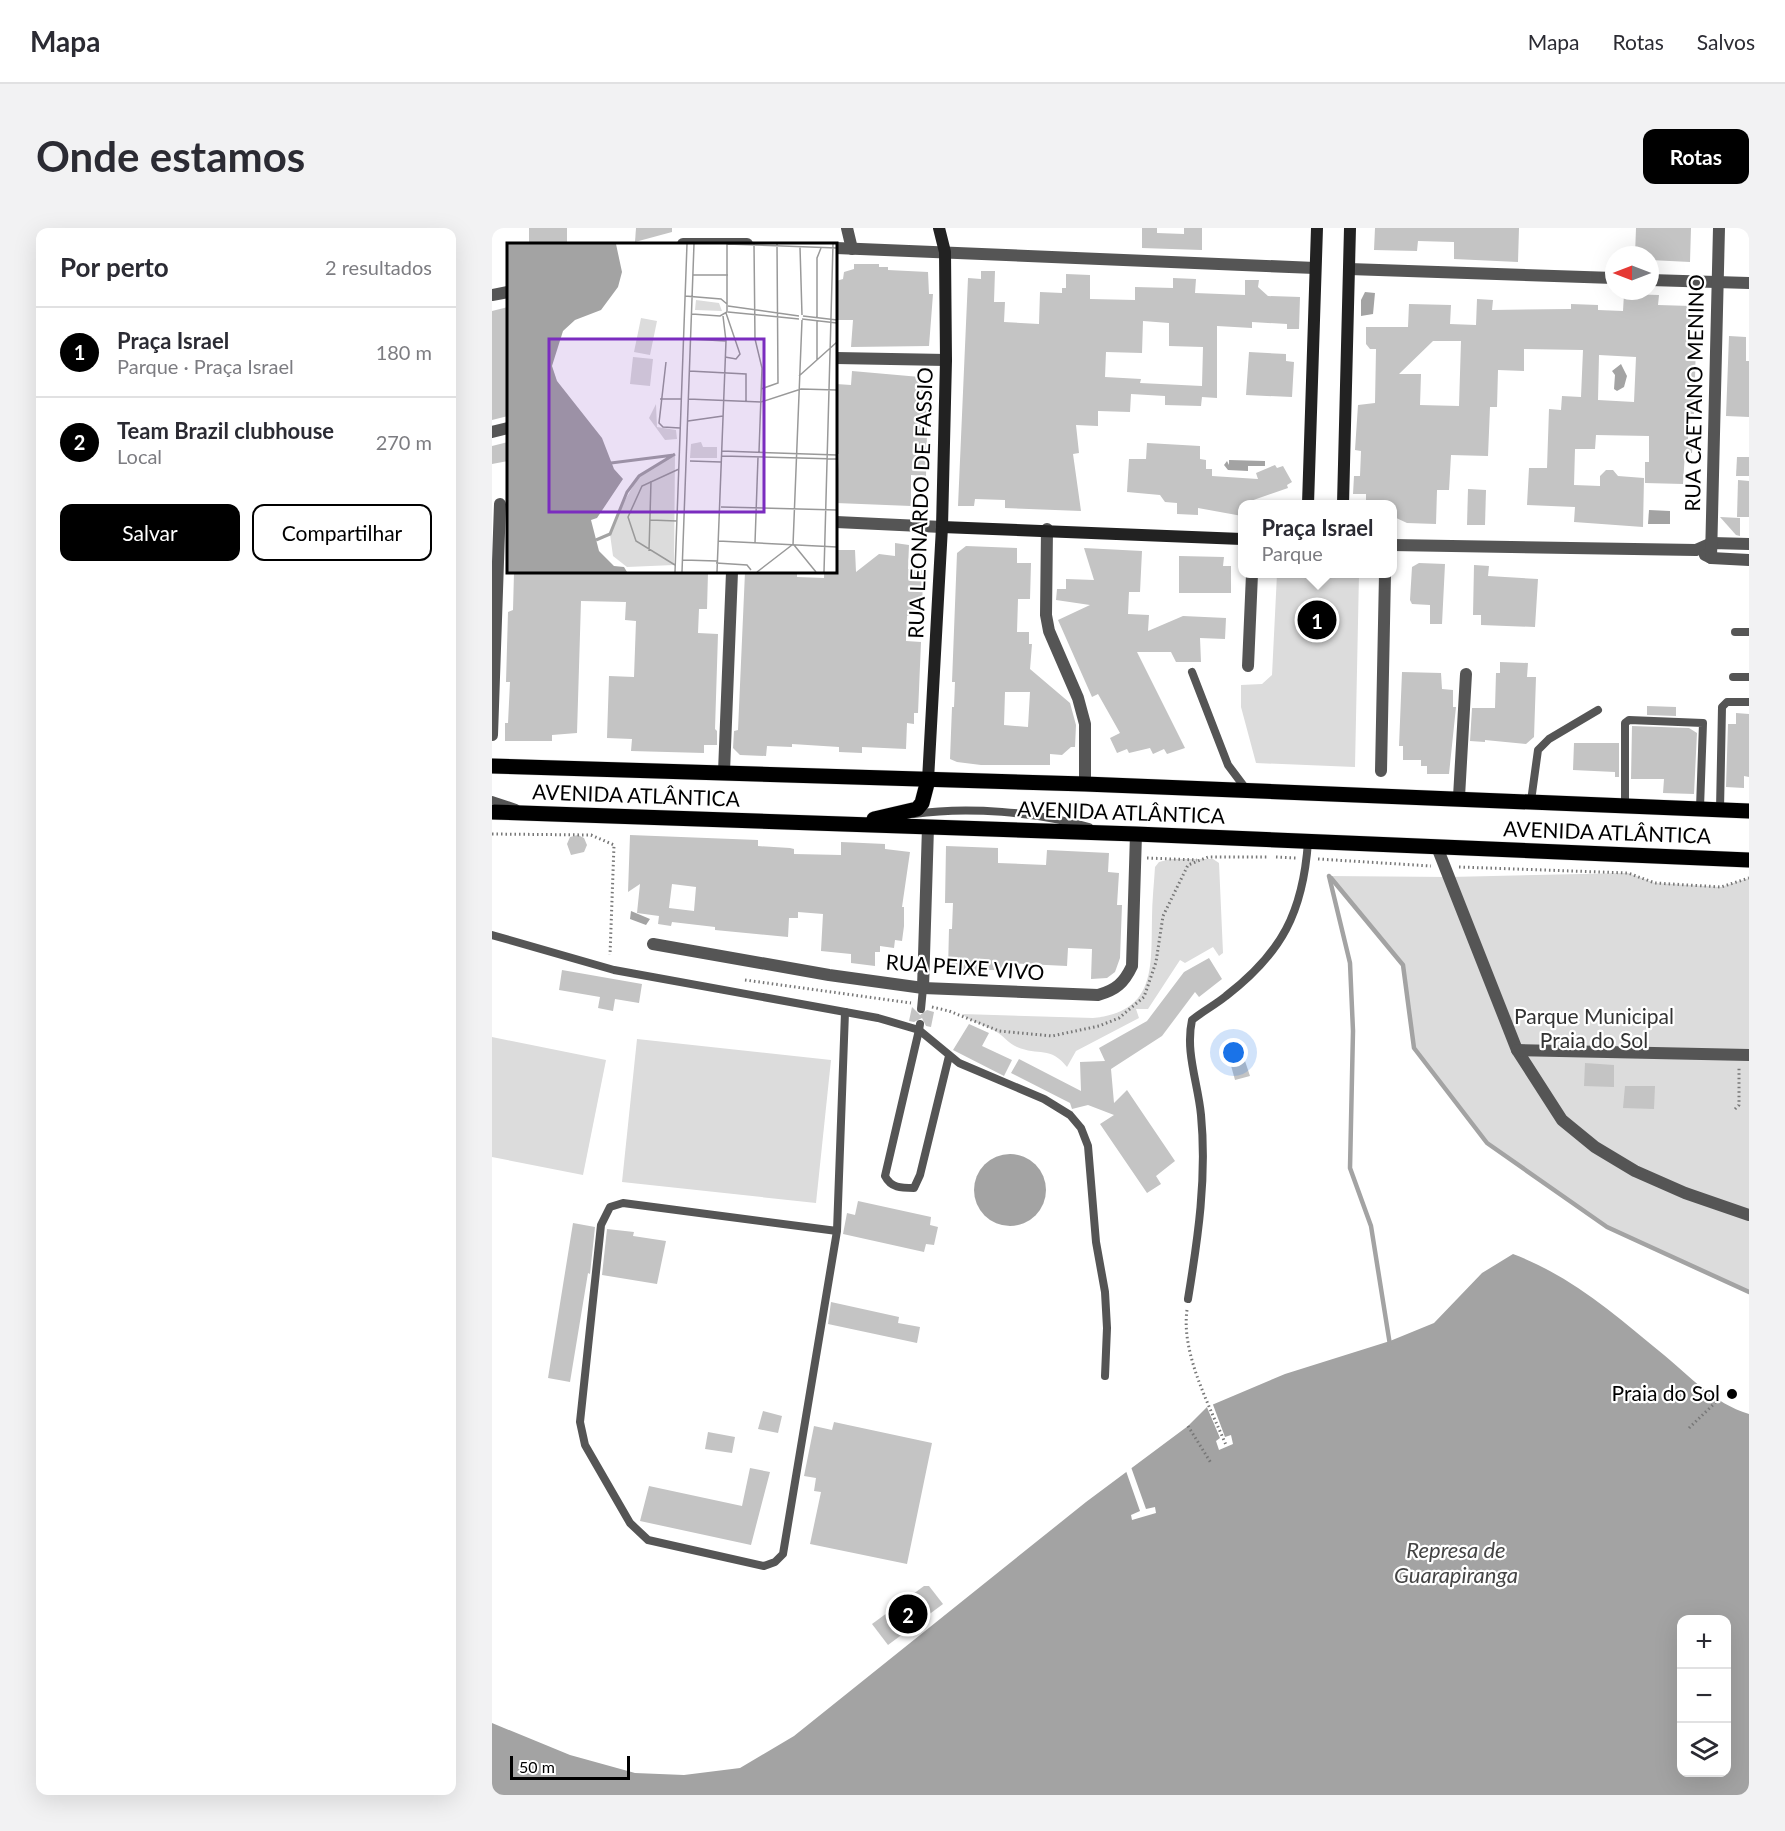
<!DOCTYPE html>
<html lang="pt">
<head>
<meta charset="utf-8">
<style>
  :root { --surface:#fff; --page:#f2f2f3; --text:#2b2b33; --muted:#7c7c81; --line:#e1e1e2; --accent:#000 }
  body { margin:0; font-family:Lato,sans-serif; background:var(--page); color:var(--text) }
  .controls { position:absolute; right:18px; bottom:18px; display:grid; overflow:hidden; border-radius:12px; box-shadow:0 6px 24px #0002 }
  .controls button { width:54px; height:54px; display:grid; place-items:center; padding:0; border:0; border-bottom:2px solid var(--line); background:var(--surface); color:var(--text); font:30px sans-serif }
  .compass { position:absolute; left:1113px; top:18px; width:54px; height:54px; border-radius:50%; background:var(--surface); box-shadow:0 6px 24px #0002; rotate:270deg }
  .scale { position:absolute; left:18px; bottom:15px; width:120px; box-sizing:border-box; padding-left:6px; border:3px solid #000; border-top:0; font-size:16px; line-height:21px; white-space:nowrap; color:#000; -webkit-text-stroke:4px #fff; paint-order:stroke }
  .you { position:absolute; left:742px; top:825px; width:21px; height:21px; margin:-15px; border:4px solid #fff; border-radius:50%; background:#1a73e8; box-shadow:0 0 0 9px #1a73e833 }
  .badge { display:grid; place-items:center; width:39px; height:39px; border-radius:50%; background:var(--accent); color:#fff; font-size:20px; font-weight:700 }
  .pin { position:absolute; translate:-50% -50%; border:3px solid #fff; box-shadow:0 2px 6px #0006 }
  .popup { position:absolute; left:746px; top:272px; width:159px; height:78px; box-sizing:border-box; display:grid; place-content:center; border-radius:12px; background:var(--surface); filter:drop-shadow(0 2px 4px #0005); font-size:20px; white-space:nowrap; color:var(--muted) }
  .popup b { font-size:22px; color:var(--text) }
  .popup::after { content:''; position:absolute; left:50%; top:100%; margin-left:-12px; border:12px solid transparent; border-top-color:var(--surface) }
  .list { margin:0; padding:0; list-style:none }
  h2 { display:flex; justify-content:space-between; align-items:center; height:78px; margin:0; padding:0 24px; font-size:26px }
  h2 small { font-size:20px; font-weight:400; color:var(--muted) }
  .list li { display:grid; grid-template-columns:39px 1fr auto; gap:18px; align-items:center; box-sizing:border-box; height:90px; padding:0 24px; border-top:2px solid var(--line) }
  .list b { display:block; font-size:22px; white-space:nowrap }
  .list p { margin:0; font-size:20px; white-space:nowrap; color:var(--muted) }
  .list em { font-size:20px; font-style:normal; color:var(--muted) }
  .actions { display:flex; gap:12px; padding:18px 24px }
  .actions a { flex:1; padding:14px 0; border:2px solid var(--accent); border-radius:12px; text-align:center; font-size:21px; color:var(--accent) }
  .actions .main { background:var(--accent); color:#fff }
  .icon { flex:none; width:33px; height:33px; fill:none; stroke:currentColor; stroke-width:2; stroke-linecap:round; stroke-linejoin:round }
  .map { position:relative; flex:none; width:1257px; height:1567px; overflow:hidden; border-radius:12px }
  header { display:flex; align-items:center; gap:36px; box-sizing:border-box; height:84px; padding:0 30px; background:var(--surface); border-bottom:2px solid var(--line) }
  header strong { font-size:28px }
  nav { display:flex; gap:33px; margin-inline-start:auto; font-size:21px }
  .intro { display:flex; align-items:center; justify-content:space-between; box-sizing:border-box; height:144px; padding:0 36px }
  h1 { margin:0; font-size:42px }
  .button { padding:15px 27px; border-radius:12px; background:var(--accent); color:#fff; font-size:21px; font-weight:700 }
  main { display:flex; gap:36px; padding:0 36px }
  aside { flex:1; background:var(--surface); border-radius:12px; box-shadow:0 6px 24px #0002 }
  .map>svg:first-child { display:block }
</style>
</head>
<body>
<header>
<strong>Mapa</strong>
<nav><a>Mapa</a><a>Rotas</a><a>Salvos</a></nav>
</header>
<div class="intro"><h1>Onde estamos</h1><a class="button">Rotas</a></div>
<main>
<aside>
<h2>Por perto<small>2 resultados</small></h2>
<ul class="list">
<li><span class="badge">1</span><div><b>Praça Israel</b><p>Parque · Praça Israel</p></div><em>180 m</em></li>
<li><span class="badge">2</span><div><b>Team Brazil clubhouse</b><p>Local</p></div><em>270 m</em></li>
</ul>
<div class="actions"><a class="main">Salvar</a><a>Compartilhar</a></div>
</aside>
<div class="map">
<svg width="1257" height="1567" viewBox="0 0 1257 1567">
  <rect width="100%" height="100%" fill="#fff"/>
  <g fill="#dcdcdc">
    <polygon points="785,346 867,346 863,539 764,535 749,479 749,457 770,456 780,447"/>
    <path d="M679,631H721L727,635L731,725L727,728L721,719L693,735L688,732L656,781H644L647,790L584,823L575,839C559,818 546,828 525,819C517,816 511,807 503,803C491,796 481,795 470,786L601,790C664,784 659,739 660,690C660,673 662,656 663,639L667,634Z"/>
    <polygon points="1136,645 1163,655 1229,659 1257,650 1257,1064 1115,999 995,915 922,820 911,737 837,648 957,649"/>
    <polygon points="0,809 114,832 91,947 0,929"/>
    <polygon points="145,811 339,832 324,975 130,954"/>
  </g>
  <g fill="#a3a3a3" fill-rule="evenodd">
    <polygon points="873,64 883,65 881,86 869,88 869,72"/>
    <polygon points="1129,136 1135,148 1132,159 1125,163 1122,161 1123,147 1120,143"/>
    <polygon points="737,232 773,233 773,238 756,238 756,243 736,242 732,237 735,233 737,237"/>
    <polygon points="1157,282 1178,283 1178,296 1156,296"/>
    <polygon points="139,683 158,691 154,697 138,691"/>
    <circle cx="518" cy="962" r="36"/>
    <path d="M1021,1026C1081,1049 1122,1086 1172,1127C1199,1149 1221,1175 1257,1186V1567H0V1495L78,1527L143,1545L192,1547L248,1540L302,1508L594,1274L696,1198L715,1179L793,1146L898,1113L942,1095L990,1045ZM1190,1392H1234V1544H1190Z"/>
  </g>
  <g fill="#fff">
    <polygon points="720,1174 733,1209 739,1207 741,1216 727,1222 724,1213 728,1210 714,1177"/>
    <polygon points="639,1239 654,1281 663,1279 664,1285 640,1292 639,1287 648,1283 634,1243"/>
  </g>
  <g fill="none" stroke-linecap="round" stroke-linejoin="round">
    <g stroke="#a3a3a3" stroke-width="4.5">
      <polyline points="837,648 858,735 861,803 858,940 879,998 898,1117"/>
      <polyline points="839,650 911,737 922,820 995,915 1115,999 1257,1064"/>
    </g>
  </g>
  <g fill="#c4c4c4" fill-rule="evenodd">
    <rect x="37" y="0" width="38" height="16"/>
    <polygon points="144,0 180,0 180,4 143,14"/>
    <polygon points="650,0 665,0 665,5 692,6 692,0 710,0 710,22 650,20"/>
    <polygon points="883,0 1027,0 1026,34 962,31 962,14 926,13 925,23 882,22"/>
    <polygon points="1144,0 1199,0 1198,34 1158,32 1158,27 1143,27"/>
    <polygon points="362,36 387,36 387,39 396,39 396,42 436,44 437,66 441,66 437,118 359,119 361,92 344,92 344,53 351,51 352,44 362,41"/>
    <path d="M489,43H503L502,74H513L512,94L547,96L548,64L570,65V60H574V46L598,47V71L643,72V59L681,60V50L704,51L703,65L753,67V52H767L766,59L776,68L808,69L807,101H795V96L760,94V100L725,98V170L710,169L709,178L673,177V168L639,166L638,184L606,183V198L584,197L587,225L581,226L589,283L513,280V272L483,271L482,278H466L476,50L489,51ZM651,93L677,95V118L711,119L710,158L648,155L649,151L613,149L614,124L650,125Z"/>
    <path d="M1132,66L1167,67L1166,77L1199,78L1198,114L1204,115L1202,186H1197L1196,211H1201L1200,225H1193L1191,256L1153,255V234H1157V208L1104,207L1103,221H1083L1082,257L1108,258V248L1114,242H1121L1126,248L1152,250L1151,299L1082,294L1083,279L1035,277L1037,240H1055L1057,181L1069,182L1070,168L1089,169L1091,122L1032,121V143L1006,142L1005,179H998L996,228L959,227L957,262H945L944,296L915,295L900,288V276L874,274V266H861L862,248H868L869,223L863,222L866,177L883,175L884,121H878L874,116V99H916L917,76L959,77L958,96L984,97L985,71L1001,72L1000,82L1079,81V76L1106,77V82L1131,83ZM941,113H969L967,178L928,177L929,146H907ZM1107,127L1144,129L1142,174L1106,172Z"/>
    <polygon points="16,79 16,188 0,192 0,83"/>
    <polygon points="1237,108 1254,109 1254,133 1257,133 1257,189 1234,188"/>
    <polygon points="757,124 794,126 794,133 802,134 800,169 754,167"/>
    <polygon points="360,143 428,149 436,158 434,248 419,247 419,278 344,275 347,226 344,226 344,156 359,157"/>
    <polygon points="16,214 16,233 0,236 0,218"/>
    <polygon points="655,215 708,218 708,231 714,232 714,241 720,241 720,248 766,251 764,245 783,237 785,240 791,238 800,254 795,257 796,260 750,276 750,288 706,280 706,287 685,286 685,275 673,274 668,267 635,264 637,231 654,231"/>
    <polygon points="1245,229 1257,229 1257,248 1244,248"/>
    <polygon points="1246,252 1257,253 1257,289 1245,289"/>
    <polygon points="976,261 994,262 993,297 975,297"/>
    <polygon points="1228,289 1248,290 1248,308 1244,307"/>
    <polygon points="403,315 417,317 416,341 431,342 430,388 415,388 414,413 429,414 426,485 422,485 422,496 415,495 414,521 370,519 370,525 347,524 347,519 300,516 300,519 275,518 274,528 248,527 241,520 242,503 246,502 253,344 305,344 305,349 332,350 332,344 344,344 344,322 363,322 364,344 387,326 403,328"/>
    <path d="M474,318L525,320V335H539L538,371H526L525,404H537V416H540L538,441L578,475L584,497L583,519H579L570,527L558,526V537H489L465,534L458,531L460,479H462L463,454H460L465,325ZM513,464H538L536,499L512,497Z"/>
    <polygon points="592,320 650,323 648,364 637,364 636,386 657,387 656,403 691,388 734,390 733,411 708,410 709,434 684,434 679,424 645,424 693,520 675,526 672,521 661,526 658,520 637,525 635,521 625,525 618,510 628,505 606,466 600,469 566,392 598,377 564,372 565,361 574,361 574,351 602,352"/>
    <polygon points="687,328 732,329 731,338 739,338 739,365 687,365"/>
    <polygon points="927,335 953,336 950,396 938,396 938,377 920,376 918,372 920,339"/>
    <polygon points="982,337 997,338 996,348 1046,351 1043,399 989,397 989,387 981,387"/>
    <polygon points="22,344 216,344 215,381 207,381 206,405 226,406 223,501 225,503 225,517 212,517 212,525 139,523 140,511 115,510 117,448 142,449 144,393 133,392 134,374 89,373 85,505 60,507 60,513 13,513 13,495 16,495 18,454 14,454 16,384 21,382"/>
    <polygon points="1008,434 1036,435 1035,449 1044,449 1042,509 1034,516 993,512 993,514 978,513 980,480 1003,480 1004,445 1008,445"/>
    <polygon points="910,444 949,445 950,461 961,462 961,479 964,479 957,546 935,546 935,538 929,538 929,532 911,532 911,518 907,518"/>
    <polygon points="1155,478 1184,479 1184,488 1155,487"/>
    <polygon points="1244,485 1257,486 1257,549 1252,548 1252,560 1234,559 1236,496 1244,496"/>
    <polygon points="1140,498 1197,500 1205,505 1202,566 1171,565 1172,551 1139,551"/>
    <polygon points="1082,515 1127,515 1127,549 1123,549 1123,544 1081,542"/>
    <polygon points="86,607 92,610 95,617 92,624 79,627 75,616 78,609"/>
    <path d="M138,607L266,612V618L298,620L302,621V626L349,627V614L393,616V621L418,624L410,679H412V698L410,713L403,712L402,720L388,718V724H383V738L359,735V726L329,723L331,686L306,684V690H297L296,709L223,702V699L180,694L179,698L166,696L167,688L145,685L148,656L136,664ZM180,656L204,659L202,683L177,680Z"/>
    <polygon points="454,618 506,620 506,635 554,637 555,622 617,625 616,644 627,645 625,677 630,677 628,730 623,744 615,750 599,751 600,721 576,720 575,738 512,735 512,742 493,742 493,747 466,746 456,742 457,701 460,701 461,675 453,675"/>
    <polygon points="717,730 730,751 707,769 703,764 670,808 619,841 622,875 635,862 683,933 664,948 669,956 655,965 608,896 622,887 596,877 580,881 578,875 519,845 527,831 589,863 588,834 613,833 607,820 655,793 692,744"/>
    <polygon points="70,742 150,756 147,775 123,771 121,783 106,780 108,769 67,762"/>
    <polygon points="420,779 428,787 435,782 442,784 439,799 434,798 430,790 422,794 417,793"/>
    <polygon points="477,796 497,805 490,818 520,832 512,848 461,822"/>
    <polygon points="752,830 758,848 743,852 738,834"/>
    <polygon points="1093,835 1122,837 1122,859 1092,858"/>
    <polygon points="1133,858 1163,858 1162,881 1131,880"/>
    <polygon points="366,973 439,989 438,997 446,999 442,1017 434,1016 432,1024 351,1006 355,985 363,987"/>
    <polygon points="81,995 103,999 98,1046 96,1045 78,1154 56,1150"/>
    <polygon points="115,1001 142,1004 141,1008 174,1013 165,1056 110,1047"/>
    <polygon points="339,1074 407,1089 406,1095 428,1099 425,1115 336,1096"/>
    <polygon points="271,1183 290,1188 286,1205 266,1201"/>
    <polygon points="342,1194 440,1215 415,1336 318,1316 329,1264 322,1263 324,1250 312,1248 322,1198 340,1202"/>
    <polygon points="216,1204 243,1209 240,1225 213,1221"/>
    <polygon points="258,1240 278,1244 259,1317 148,1293 157,1258 250,1278"/>
    <polygon points="432,1358 437,1358 451,1376 396,1417 380,1396"/>
  </g>
  <g fill="none" stroke-linecap="round" stroke-linejoin="round">
    <g stroke="#dbdbdb" stroke-width="16">
      <g id="primary">
        <polyline points="0,538 593,556 1257,583"/>
        <polyline points="0,584 644,606 1257,632"/>
        <polyline points="382,591 425,581 430,575 436,552"/>
      </g>
    </g>
    <g stroke="#777" stroke-width="3" stroke-dasharray="1.5 3" stroke-linecap="butt">
      <polyline points="0,606 99,607 122,617 118,727"/>
      <polyline points="784,629 804,630"/>
      <polyline points="655,630 705,632"/>
      <polyline points="826,631 939,638"/>
      <polyline points="967,639 1136,645 1163,655 1229,659 1257,650"/>
      <polyline points="253,752 419,775"/>
      <polyline points="440,779 457,783 507,803 560,808 607,798 627,790 652,769 664,734 671,688 696,637 716,629 777,629"/>
      <polyline points="1243,881 1247,877 1247,840"/>
      <path d="M695,1082C689,1125 717,1177 734,1217"/>
      <polyline points="696,1198 719,1235"/>
      <polyline points="1197,1200 1226,1172"/>
    </g>
    <g stroke="#555" stroke-width="8">
      <polyline points="1243,404 1257,404"/>
      <polyline points="700,444 736,537 754,561"/>
      <polyline points="1241,449 1257,449"/>
      <polyline points="0,572 24,580"/>
      <polyline points="1039,573 1046,522 1057,511 1106,482"/>
      <polyline points="1133,577 1133,495 1137,492 1211,495 1208,580"/>
      <polyline points="1228,582 1230,479 1235,474 1257,474"/>
      <path d="M422,586C476,578 544,584 597,599"/>
      <polyline points="0,707 122,742 386,790 427,802 428,796"/>
      <polyline points="429,781 431,760"/>
      <path d="M457,828L428,947L422,960C409,960 399,960 393,948L427,802L467,835L552,871L578,887L589,900L596,918L604,1014L613,1064L615,1100L613,1148"/>
      <polyline points="345,1003 131,975 118,979 109,997 88,1194 93,1217 138,1295 156,1312 272,1338 283,1334 291,1326 345,1003 353,784"/>
      <path d="M696,1071C706,1010 715,949 709,887C706,855 693,824 700,792C711,783 723,777 734,768C790,725 811,684 816,614"/>
    </g>
    <g stroke="#555" stroke-width="12">
      <polyline points="355,0 360,21"/>
      <polyline points="191,16 255,16"/>
      <polyline points="344,20 823,40"/>
      <polyline points="857,41 1122,50"/>
      <polyline points="1158,52 1257,55"/>
      <polyline points="0,67 16,64"/>
      <polyline points="344,130 454,132"/>
      <polyline points="0,204 16,200"/>
      <polyline points="344,294 450,299"/>
      <polyline points="555,301 554,387 557,403 586,470 593,496 593,556"/>
      <polyline points="900,317 1204,322 1220,315 1257,316"/>
      <polyline points="1213,327 1219,330 1257,332"/>
      <polyline points="1219,330 1227,0"/>
      <polyline points="756,438 760,346"/>
      <polyline points="0,507 8,276"/>
      <polyline points="889,543 893,346"/>
      <polyline points="232,544 240,344"/>
      <polyline points="967,569 974,446"/>
      <polyline points="945,619 1025,822 1070,892 1103,919 1143,943 1193,965 1257,987"/>
      <path d="M161,716L337,747L431,760L606,767C624,762 632,755 640,738L644,606"/>
      <polyline points="431,760 436,599"/>
      <polyline points="1025,822 1257,827"/>
    </g>
    <g stroke="#222" stroke-width="12">
      <polyline points="816,276 825,0"/>
      <polyline points="851,276 858,0"/>
      <polyline points="450,299 750,311"/>
      <polyline points="436,552 450,299 454,132 453,24 447,0"/>
    </g>
    <use href="#primary" stroke="#000" stroke-width="15"/>
  </g>
  <circle fill="#000" stroke="#fff" stroke-width="2" cx="1240" cy="1166" r="6"/>
  <g text-anchor="middle" stroke-width="4.5" stroke-linejoin="round" paint-order="stroke">
    <g font-size="21" fill="#000" stroke="#fff">
      <text transform="translate(1203 165) rotate(-89)" y="7">RUA CAETANO MENINO</text>
      <text transform="translate(429 275) rotate(-88)" y="7">RUA LEONARDO DE FASSIO</text>
      <text transform="translate(144 568) rotate(2)" y="7">AVENIDA ATLÂNTICA</text>
      <text transform="translate(629 585) rotate(2)" y="7">AVENIDA ATLÂNTICA</text>
      <text transform="translate(1115 605) rotate(2)" y="7">AVENIDA ATLÂNTICA</text>
      <text transform="translate(473 740) rotate(4)" y="7">RUA PEIXE VIVO</text>
    </g>
    <g font-size="21" fill="#333" stroke="#fff">
      <text x="1102" y="796">Parque Municipal<tspan x="1102" dy="24">Praia do Sol</tspan></text>
    </g>
    <g font-size="21" fill="#000" stroke="#fff" text-anchor="end">
      <text x="1228" y="1173">Praia do Sol</text>
    </g>
    <g font-size="22" font-style="italic" fill="#444" stroke="#fff">
      <text x="964" y="1330">Represa de<tspan x="964" dy="25">Guarapiranga</tspan></text>
    </g>
  </g>
  <g transform="translate(15 15)">
    <rect width="330" height="330" fill="#fff"/>
    <path d="M189,57L212,60L215,68L188,67ZM134,75L150,78L143,112L127,109ZM126,114L146,116L143,143L123,141ZM149,161L150,184L169,187L170,196L158,197L142,175ZM194,199L196,204H210V215H183L184,201ZM168,211L167,322L120,324L106,313L103,291L110,271L132,233Z" fill="#dcdcdc"/>
    <path d="M0,1H109L115,29L111,44L94,67L68,77L56,88L45,123L50,138L95,195L107,226L116,236L90,275L84,277L92,308L107,323L117,324L120,329H0Z" fill="#a3a3a3"/>
    <path fill="none" stroke="#a3a3a3" stroke-width="3" d="M104,220L167,212M89,297L103,291L120,249L132,233L168,211"/>
    <path fill="none" stroke="#999" stroke-width="1.5" d="M220,1L330,5M247,1L248,96L255,125L252,209M293,4L295,72M186,32H221M178,53L214,56L220,61M221,63L292,73M221,69L292,76M185,71L213,73L220,69V1M296,73L330,77M310,75V15L314,5M295,76L330,80M310,78V117M183,96L219,98M218,114L229,116L233,111L219,70M159,119L152,180L156,184L173,185M182,128L239,131V159M292,133L330,99M254,146L271,140L270,1M153,156H174M181,156L254,159L294,146L330,147M181,178L216,173M214,208L330,212M214,213L330,216M183,218L214,219M214,264L330,267M143,277L170,278M211,298L330,304M248,300L251,214M286,302L295,77M287,302L309,329M142,308L144,238M176,317L210,318M209,320L240,322L244,327M168,322L129,298L121,274L135,243L172,226M168,329L180,1M175,329L187,1M210,329L219,98L216,73M250,329L285,302M317,329L326,1"/>
    <path fill="#7b2cbf" fill-opacity="0.15" stroke="#7b2cbf" stroke-width="3" d="M42,96H257V269H42Z"/>
    <rect width="330" height="330" fill="none" stroke="#000" stroke-width="3"/>
  </g>
</svg>
<div class="controls">
<button>+</button>
<button>−</button>
<button><svg class="icon" aria-label="layers" viewBox="0 0 24 24"><path d="M12 4l9 5-9 5-9-5zM3 14l9 5 9-5"/></svg></button>
</div>
<svg class="compass" viewBox="-18 -18 36 36"><path d="M0-13l5 13h-10z" fill="#e53935"/><path d="M0 13l5-13h-10z" fill="#7c7c81"/></svg>
<div class="scale">50 m</div>
<div class="you"></div>
<div class="pin badge" style="left:825px;top:392px">1</div>
<div class="popup"><b>Praça Israel</b>Parque</div>
<div class="pin badge" style="left:416px;top:1386px">2</div>
</div>
</main>
</body>
</html>
